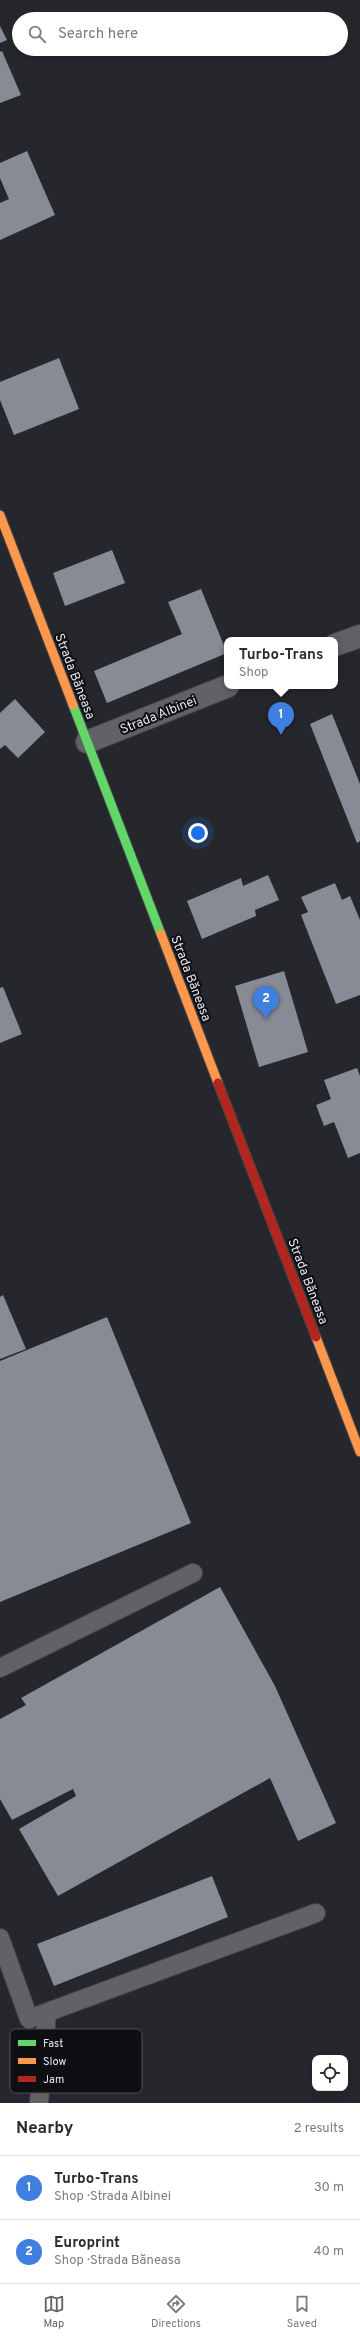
<!DOCTYPE html>
<html lang="en">
<head>
<meta charset="utf-8">
<style>
  :root { --surface:#fff; --page:#f7f7f7; --text:#2b2b33; --muted:#7c7c81; --line:#e1e1e2; --accent:#616168 }
  body { margin:0; font-family:Overpass,sans-serif; background:var(--page); color:var(--text) }
  .controls { position:absolute; right:12px; bottom:12px; display:grid; overflow:hidden; border-radius:8px; box-shadow:0 2px 10px #0003 }
  .controls button { width:36px; height:36px; display:grid; place-items:center; padding:0; border:0; border-bottom:1px solid var(--line); background:var(--surface); color:var(--text); font:20px sans-serif }
  .you { position:absolute; left:198px; top:833px; width:14px; height:14px; margin:-10px; border:3px solid #fff; border-radius:50%; background:#1a73e8; box-shadow:0 0 0 6px #1a73e833 }
  .badge { display:grid; place-items:center; width:26px; height:26px; border-radius:50%; background:var(--accent); color:#fff; font-size:13px; font-weight:700 }
  .pin { position:absolute; translate:-50% -33px; filter:drop-shadow(0 1px 2px #0008) }
  .pin::after { content:''; position:absolute; top:21px; width:14px; height:12px; background:inherit; clip-path:polygon(0 0,100% 0,50% 100%) }
  .popup { position:absolute; left:224px; top:637px; width:114px; height:52px; box-sizing:border-box; display:grid; place-content:center; border-radius:8px; background:var(--surface); filter:drop-shadow(0 1px 3px #0005); font-size:13px; white-space:nowrap; color:var(--muted) }
  .popup b { font-size:15px; color:var(--text) }
  .popup::after { content:''; position:absolute; left:50%; top:100%; margin-left:-8px; border:8px solid transparent; border-top-color:var(--surface) }
  .list { margin:0; padding:0; list-style:none }
  h2 { display:flex; justify-content:space-between; align-items:center; height:52px; margin:0; padding:0 16px; font-size:17px }
  h2 small { font-size:13px; font-weight:400; color:var(--muted) }
  .list li { display:grid; grid-template-columns:26px 1fr auto; gap:12px; align-items:center; box-sizing:border-box; height:64px; padding:0 16px; border-top:1px solid var(--line) }
  .list b { display:block; font-size:15px; white-space:nowrap }
  .list p { margin:0; font-size:13px; white-space:nowrap; color:var(--muted) }
  .list em { font-size:13px; font-style:normal; color:var(--muted) }
  .icon { flex:none; width:22px; height:22px; fill:none; stroke:currentColor; stroke-width:2; stroke-linecap:round; stroke-linejoin:round }
  .map { position:relative; flex:none; width:360px; height:2103px; overflow:hidden }
  .search { position:absolute; background:var(--surface); box-shadow:0 2px 10px #0003; left:12px; right:12px; top:12px; height:44px; display:flex; align-items:center; gap:10px; box-sizing:border-box; padding:0 14px; border-radius:22px; color:var(--muted); font-size:15px }
  .sheet { height:180px; background:var(--surface) }
  nav { display:flex; justify-content:space-around; align-items:center; box-sizing:border-box; height:56px; border-top:1px solid var(--line); background:var(--surface); font-size:11px; color:var(--muted) }
  nav a { display:grid; justify-items:center; gap:2px }
  nav .on { color:var(--accent) }
  .map>svg:first-child { display:block }
</style>
</head>
<body>
<div class="map">
<svg width="360" height="2103" viewBox="0 0 360 2103">
  <rect width="100%" height="100%" fill="#26272c"/>
  <g fill="#888b96">
    <polygon points="0,26 7,40 0,43"/>
    <polygon points="2,51 21,95 0,103 0,52"/>
    <polygon points="27,151 55,215 0,240 0,203 9,199 0,178 0,163"/>
    <polygon points="59,358 79,409 14,435 0,400 0,382"/>
    <polygon points="112,550 125,583 65,606 53,573"/>
    <polygon points="201,589 227,653 107,703 94,671 182,634 168,602"/>
    <polygon points="15,699 45,732 18,758 5,745 0,749 0,713"/>
    <polygon points="332,714 360,784 360,841 357,843 310,724"/>
    <polygon points="268,875 279,900 255,910 256,916 202,939 187,901 241,878 243,886"/>
    <polygon points="335,883 342,900 350,896 360,920 360,995 336,1004 301,915 308,912 301,897"/>
    <polygon points="284,971 308,1052 259,1067 235,986"/>
    <polygon points="3,987 22,1034 0,1043 0,988"/>
    <polygon points="357,1068 360,1076 360,1153 348,1158 334,1122 324,1126 316,1105 331,1099 324,1080"/>
    <polygon points="3,1295 26,1349 0,1359 0,1297"/>
    <polygon points="107,1317 191,1523 0,1602 0,1361"/>
    <polygon points="220,1587 275,1686 336,1823 298,1841 270,1778 58,1896 19,1829 76,1796 73,1789 12,1820 0,1799 0,1719 26,1705 21,1698"/>
    <polygon points="212,1876 228,1917 54,1986 37,1944"/>
  </g>
  <g fill="none" stroke-linecap="round" stroke-linejoin="round">
    <g stroke="#434447" stroke-width="20">
      <g id="lane">
        <polyline points="0,1668 193,1573"/>
        <polyline points="0,1938 29,2019 316,1913"/>
        <polyline points="39,2103 47,2013"/>
      </g>
    </g>
    <g stroke="#434447" stroke-width="24">
      <g id="street">
        <polyline points="335,645 360,636"/>
        <polyline points="87,742 228,686"/>
      </g>
    </g>
    <g stroke="#434447" stroke-width="11">
      <polyline id="fast" points="73,705 161,934"/>
    </g>
    <g stroke="#434447" stroke-width="11">
      <g id="slow">
        <polyline points="0,515 73,705"/>
        <polyline points="161,934 218,1083"/>
        <polyline points="316,1337 360,1452"/>
      </g>
    </g>
    <g stroke="#434447" stroke-width="11">
      <polyline id="jam" points="218,1083 316,1337"/>
    </g>
    <use href="#lane" stroke="#616266" stroke-width="18"/>
    <use href="#street" stroke="#616266" stroke-width="22"/>
    <use href="#fast" stroke="#63d668" stroke-width="9"/>
    <use href="#slow" stroke="#ff974d" stroke-width="9"/>
    <use href="#jam" stroke="#b3261e" stroke-width="9"/>
  </g>
  <g text-anchor="middle" stroke-width="4" stroke-linejoin="round" paint-order="stroke">
    <g font-size="13" fill="#e5e7ec" stroke="#0e0f13">
      <text transform="translate(76 676) rotate(69)" y="5">Strada Băneasa</text>
      <text transform="translate(158 714) rotate(-22)" y="5">Strada Albinei</text>
      <text transform="translate(192 978) rotate(69)" y="5">Strada Băneasa</text>
      <text transform="translate(309 1281) rotate(69)" y="5">Strada Băneasa</text>
    </g>
  </g>
  <rect x="10" y="2029" width="132" height="64" rx="6" fill="#0e0f13" stroke="#4e5054" stroke-width="1"/>
  <rect x="18" y="2040" width="18" height="6" fill="#63d668"/>
  <rect x="18" y="2058" width="18" height="6" fill="#ff974d"/>
  <rect x="18" y="2076" width="18" height="6" fill="#b3261e"/>
  <g font-size="11" fill="#e5e7ec">
    <text x="43" y="2047">Fast</text>
    <text x="43" y="2065">Slow</text>
    <text x="43" y="2083">Jam</text>
  </g>
</svg>
<div class="controls">
<button><svg class="icon" aria-label="locate" viewBox="0 0 24 24"><circle cx="12" cy="12" r="6"/><path d="M12 2v4M12 18v4M2 12h4M18 12h4"/></svg></button>
</div>
<div class="you"></div>
<div class="pin badge" style="left:281px;top:735px;background:#3f7fe0">1</div>
<div class="popup"><b>Turbo-Trans</b>Shop</div>
<div class="pin badge" style="left:266px;top:1019px;background:#3f7fe0">2</div>
<div class="search"><svg class="icon" aria-label="search" viewBox="0 0 24 24"><circle cx="10" cy="10" r="6"/><path d="M15 15l6 6"/></svg>Search here</div>
</div>
<section class="sheet">
<h2>Nearby<small>2 results</small></h2>
<ul class="list">
<li><span class="badge" style="background:#3f7fe0">1</span><div><b>Turbo-Trans</b><p>Shop · Strada Albinei</p></div><em>30 m</em></li>
<li><span class="badge" style="background:#3f7fe0">2</span><div><b>Europrint</b><p>Shop · Strada Băneasa</p></div><em>40 m</em></li>
</ul>
</section>
<nav>
<a class="on"><svg class="icon" aria-label="map" viewBox="0 0 24 24"><path d="M3 6l6-2 6 2 6-2v14l-6 2-6-2-6 2zM9 4v14M15 6v14"/></svg>Map</a>
<a><svg class="icon" aria-label="directions" viewBox="0 0 24 24"><path d="M12 3l9 9-9 9-9-9zM9 14v-3h6M13 9l2 2-2 2"/></svg>Directions</a>
<a><svg class="icon" aria-label="saved" viewBox="0 0 24 24"><path d="M7 4h10v16l-5-4-5 4z"/></svg>Saved</a>
</nav>
</body>
</html>
